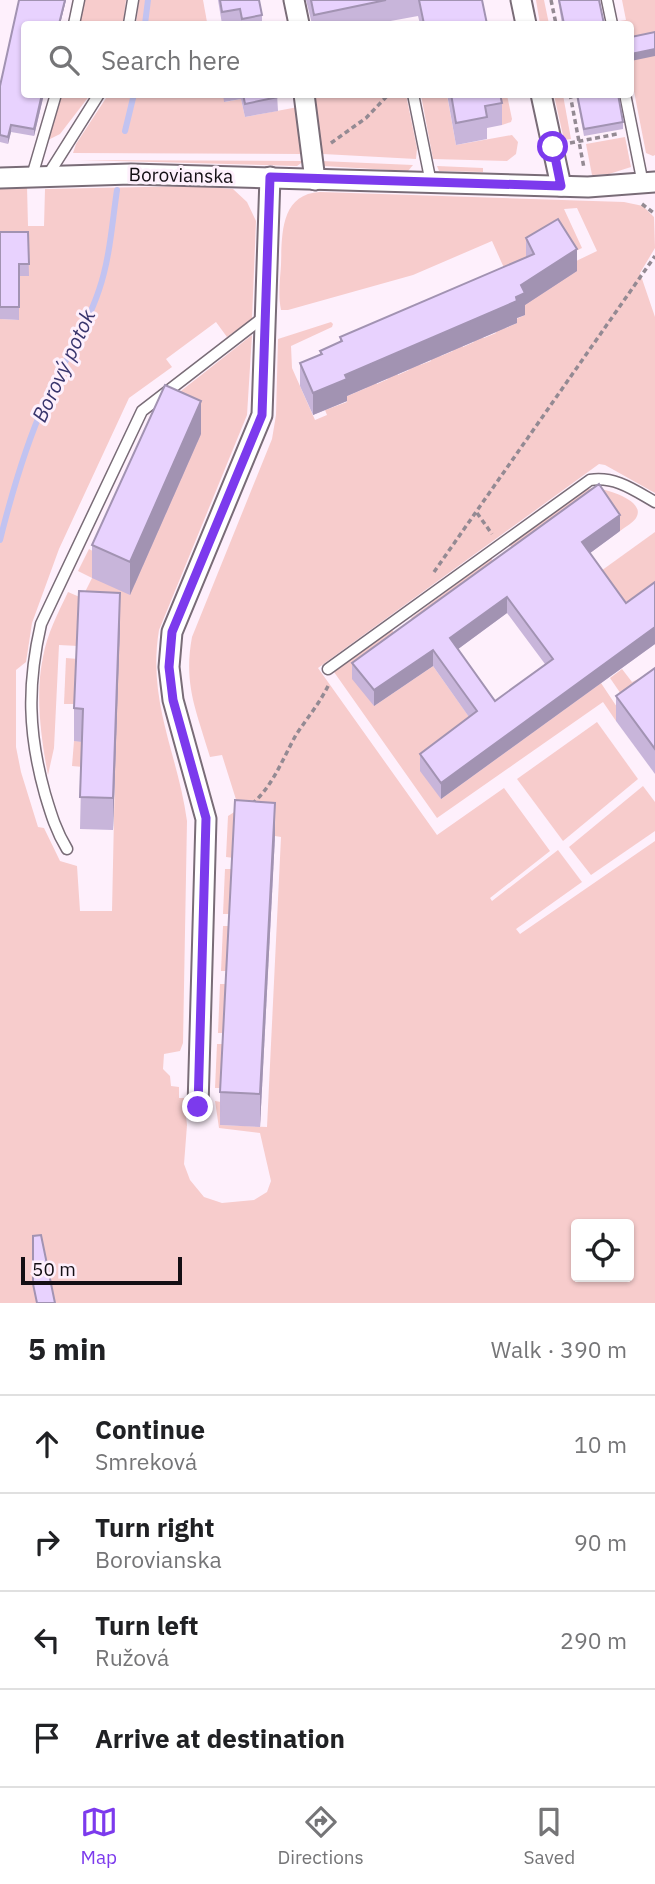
<!DOCTYPE html>
<html lang="en">
<head>
<meta charset="utf-8">
<style>
  :root { --surface:#fff; --page:#f6f6f6; --text:#202124; --muted:#757577; --line:#e0e0e0; --accent:#7c3aed }
  body { margin:0; font-family:"IBM Plex Sans",sans-serif; background:var(--page); color:var(--text) }
  .controls { position:absolute; right:21px; bottom:21px; display:grid; overflow:hidden; border-radius:7px; box-shadow:0 2px 5px #0004 }
  .controls button { width:63px; height:63px; display:grid; place-items:center; padding:0; border:0; border-bottom:2px solid var(--line); background:var(--surface); color:var(--text); font:35px sans-serif }
  .scale { position:absolute; left:21px; bottom:18px; width:161px; box-sizing:border-box; padding-left:7px; border:4px solid #140f14; border-top:0; font-size:19px; line-height:24px; white-space:nowrap; color:#140f14; -webkit-text-stroke:5px #fef0fc; paint-order:stroke }
  .stop { position:absolute; width:21px; height:21px; margin:-16px; border:5px solid #7c3aed; border-radius:50%; background:#fff }
  .stop.end { background:#7c3aed; border-color:#fff; box-shadow:0 2px 7px #0008 }
  .list { margin:0; padding:0; list-style:none }
  h2 { display:flex; justify-content:space-between; align-items:center; height:91px; margin:0; padding:0 28px; font-size:30px }
  h2 small { font-size:23px; font-weight:400; color:var(--muted) }
  .list li { display:grid; grid-template-columns:46px 1fr auto; gap:21px; align-items:center; box-sizing:border-box; height:98px; padding:0 28px; border-top:2px solid var(--line) }
  .list b { display:block; font-size:26px; white-space:nowrap }
  .list p { margin:0; font-size:23px; white-space:nowrap; color:var(--muted) }
  .list em { font-size:23px; font-style:normal; color:var(--muted) }
  .icon { flex:none; width:38px; height:38px; fill:none; stroke:currentColor; stroke-width:2; stroke-linecap:round; stroke-linejoin:round }
  .map { position:relative; flex:none; width:655px; height:1303px; overflow:hidden }
  .search { position:absolute; background:var(--surface); box-shadow:0 2px 5px #0004; left:21px; right:21px; top:21px; height:77px; display:flex; align-items:center; gap:18px; box-sizing:border-box; padding:0 24px; border-radius:7px; color:var(--muted); font-size:26px }
  .sheet { height:483px; background:var(--surface) }
  nav { display:flex; justify-content:space-around; align-items:center; box-sizing:border-box; height:98px; border-top:2px solid var(--line); background:var(--surface); font-size:19px; color:var(--muted) }
  nav a { display:grid; justify-items:center; gap:4px }
  nav .on { color:var(--accent) }
  .map>svg:first-child { display:block }
</style>
</head>
<body>
<div class="map">
<svg width="655" height="1303" viewBox="0 0 655 1303">
  <rect width="100%" height="100%" fill="#fef0fc"/>
  <g fill="#f7cccc" fill-rule="evenodd">
    <polygon points="83,0 126,0 123,24 77,24"/>
    <polygon points="139,0 203,0 207,22 136,24"/>
    <polygon points="536,0 544,0 549,24 540,24"/>
    <polygon points="622,0 655,0 655,155 653,156 646,153 631,76 630,24 620,24 620,21 626,20"/>
    <polygon points="223,94 225,102 241,99 245,117 298,107 303,154 73,153 76,144 108,95"/>
    <polygon points="60,95 90,95 60,134 48,140"/>
    <polygon points="311,95 406,95 417,148 416,159 323,154 320,150"/>
    <polygon points="421,95 447,95 456,145 512,135 518,142 516,154 507,161 433,159"/>
    <polygon points="496,95 507,95 512,119 511,122 502,125"/>
    <polygon points="554,95 563,95 571,139 564,140"/>
    <polygon points="625,137 631,167 609,174 592,175 586,144"/>
    <polygon points="80,160 304,161 297,166"/>
    <polygon points="321,161 413,165 408,171 323,166"/>
    <polygon points="437,166 483,168 483,172 439,171"/>
    <path d="M27,186L28,226H44L45,189L195,186L233,189L247,202L256,221L252,319L227,337L216,322L166,359L172,367L129,398L59,549L32,623L26,662L16,670V747L21,772L38,827L44,828L60,861L77,866L80,911H112L115,770L72,766L74,741L114,743L78,646L59,645L54,748L48,775C41,738 35,695 43,657C47,634 58,613 68,592L82,598L92,578L78,571L89,549L102,556L153,413L252,335L247,415L159,630C147,702 178,754 187,821L183,1043L180,1051L164,1054L163,1069L170,1076L171,1086L179,1087V1098H184L187,1125L184,1164L190,1180L204,1197L222,1203L254,1200L267,1192L271,1181L260,1133L219,1128L215,1101L221,1102L220,1125L267,1127L281,837L275,836L234,858L226,857L228,816L239,809L222,755L210,757C197,712 183,685 192,637L272,439L276,415L278,339L331,322L333,324L332,327L291,346L292,368L315,420L327,415L325,410L347,402L345,397L366,388L365,384L375,380L377,384L388,379L386,375L396,371L398,375L409,370L408,366L417,361L420,365L431,361L429,356L439,352L441,356L453,351L451,347L460,343L463,347L474,342L472,337L484,338L496,333L494,328H506L517,323L516,319L525,315L492,241L413,275L288,310H281C278,296 280,280 281,265C282,235 280,194 320,192L624,202L643,206L654,217L655,248L640,273L655,317V493L605,465L599,464L318,668L437,835L504,788L550,851L490,898L492,901L558,850L582,882L516,929L520,934L655,841V1303H0V319L19,320L0,277L29,275L0,244V188ZM577,208L597,251L572,263L567,255L582,248L564,209ZM576,1224H629V1277H576Z"/>
    <path d="M595,488C606,489 644,500 637,516C635,522 625,527 620,531L599,501L519,558L510,545L587,489Z"/>
    <polygon points="655,532 655,599 626,619 594,576"/>
    <polygon points="491,558 500,572 420,630 411,618"/>
    <polygon points="392,630 402,643 374,706 433,666 477,728 441,799 601,683 623,716 616,721 603,702 437,818 334,672"/>
    <polygon points="66,658 78,659 76,704 64,704"/>
    <polygon points="622,669 632,682 655,671 632,710 610,678"/>
    <polygon points="597,722 638,779 563,841 517,779"/>
    <polygon points="643,786 655,802 655,831 591,875 569,847"/>
    <polygon points="225,869 233,869 231,914 223,914"/>
    <polygon points="223,926 230,926 229,971 221,971"/>
    <polygon points="220,984 228,984 226,1033 218,1033"/>
    <polygon points="217,1044 225,1044 222,1088 215,1088"/>
  </g>
  <g fill="none" stroke-linecap="round" stroke-linejoin="round">
    <g stroke="#c2c3f1" stroke-width="6">
      <polyline points="145,24 148,0"/>
      <polyline points="125,131 134,94"/>
      <path d="M0,540C12,492 25,447 45,402C62,364 86,329 99,290C110,258 112,223 117,190"/>
    </g>
    <g stroke="#796c77" stroke-width="13">
      <g id="service">
        <polyline points="607,0 612,24"/>
        <polyline points="74,24 79,0"/>
        <polyline points="129,24 133,0"/>
        <polyline points="413,94 431,183"/>
        <polyline points="625,94 643,184"/>
        <polyline points="48,175 99,94"/>
        <polyline points="32,176 56,94"/>
        <path d="M328,669L590,480C615,476 634,490 655,502"/>
        <path d="M67,849C56,831 51,814 45,794C28,733 27,685 41,624L142,411L265,316"/>
      </g>
    </g>
    <g stroke="#796c77" stroke-width="23">
      <g id="minor">
        <polyline points="294,0 299,24"/>
        <polyline points="521,0 526,24"/>
        <polyline points="304,94 315,180"/>
        <polyline points="541,94 561,186"/>
        <polyline points="0,178 131,174 588,187 655,182"/>
        <polyline points="198,1107 206,819 173,700 169,667 172,632 262,415 270,177"/>
      </g>
    </g>
    <g stroke="#948a93" stroke-width="3.5" stroke-dasharray="5 3.5" stroke-linecap="butt">
      <polyline points="551,0 556,24"/>
      <polyline points="570,94 584,168"/>
      <polyline points="331,143 366,118 389,94"/>
      <polyline points="570,143 617,134"/>
      <polyline points="642,204 655,214"/>
      <polyline points="477,513 492,534"/>
      <polyline points="434,572 655,256"/>
      <path d="M252,804C273,786 283,758 296,735C307,718 320,703 329,684"/>
    </g>
    <use href="#service" stroke="#fff" stroke-width="10"/>
    <use href="#minor" stroke="#fff" stroke-width="19"/>
  </g>
  <g fill="#c8b5da" fill-rule="evenodd">
    <polygon points="19,0 66,0 60,24 24,24 24,94 44,94 34,136 11,132 8,144 0,142 0,86"/>
    <polygon points="218,0 259,0 262,15 262,24 240,24 240,22 222,24"/>
    <polygon points="306,0 482,0 487,24 420,24 418,16 374,24 312,24"/>
    <polygon points="558,0 599,0 604,24 562,24"/>
    <polygon points="223,94 277,94 278,111 245,117 241,99 224,102"/>
    <polygon points="447,94 500,94 502,103 502,125 487,128 487,139 456,145"/>
    <polygon points="576,94 618,94 623,122 623,129 584,136"/>
    <polygon points="0,232 28,232 29,276 19,276 19,320 0,319"/>
    <polygon points="526,238 577,271 525,305 525,315 517,318 517,323 347,396 347,401 313,415 300,386 300,363 320,355 320,351 340,342 340,337 526,257"/>
    <polygon points="201,434 130,595 92,578 92,545"/>
    <path d="M620,531L590,553L626,603L655,582V644L441,799L420,771V754L469,717L433,666L374,706L352,679V663ZM507,613L545,664L495,701L458,649Z"/>
    <polygon points="120,626 113,830 80,829 82,742 74,741 74,708"/>
    <polygon points="655,668 655,774 616,721 616,696"/>
    <polygon points="275,836 260,1127 220,1125 220,1092"/>
  </g>
  <g fill="#a293b2">
    <polygon points="65,0 66,0 60,24 59,24"/>
    <polygon points="655,49 655,56 631,61 631,54"/>
    <polygon points="42,94 44,94 34,136 34,129"/>
    <polygon points="11,125 11,132 8,144 8,137"/>
    <polygon points="577,249 577,271 525,305 525,315 517,318 517,323 347,396 347,401 313,415 313,393 345,375 516,297 521,285"/>
    <polygon points="201,401 201,434 130,595 130,562"/>
    <polygon points="620,515 620,531 582,559 582,542"/>
    <polygon points="120,593 120,626 113,830 113,798"/>
    <polygon points="507,597 507,613 450,655 450,638"/>
    <polygon points="655,627 655,644 441,799 441,783"/>
    <polygon points="433,650 433,666 374,706 374,690"/>
    <polygon points="275,803 275,836 260,1127 260,1094"/>
  </g>
  <g fill="#e8d2fe" stroke="#a293b2" stroke-width="2" fill-rule="evenodd">
    <polygon points="19,0 65,0 59,24 24,24 24,94 42,94 34,129 11,125 8,137 0,135 0,86"/>
    <polygon points="220,0 259,0 262,15 242,19 240,9 222,12"/>
    <polygon points="311,0 386,0 314,15"/>
    <polygon points="419,0 482,0 487,24 446,24 445,22 431,24 424,24"/>
    <polygon points="559,0 599,0 604,24 564,24"/>
    <polygon points="655,32 655,49 631,54 631,37"/>
    <polygon points="243,94 277,94 278,97 245,104"/>
    <polygon points="451,94 500,94 502,103 485,106 487,117 456,123"/>
    <polygon points="577,94 618,94 623,122 584,129"/>
    <polygon points="558,219 577,249 521,285 525,293 516,297 517,301 345,375 347,379 313,393 300,363 322,354 320,351 342,341 340,337 534,254 526,238"/>
    <polygon points="0,232 28,232 29,264 19,264 19,307 0,307"/>
    <polygon points="165,385 201,401 130,562 92,545"/>
    <path d="M599,484L620,515L582,542L626,603L655,582V627L441,783L420,754L477,711L433,650L374,690L352,663ZM507,597L553,659L495,701L450,638Z"/>
    <polygon points="79,591 120,593 113,798 80,797 83,709 74,708"/>
    <polygon points="655,668 655,749 616,696"/>
    <polygon points="235,800 275,803 260,1094 220,1092"/>
    <polygon points="41,1235 55,1303 37,1303 33,1284 33,1236"/>
  </g>
  <g fill="none" stroke-linecap="round" stroke-linejoin="round">
    <polyline stroke="#7c3aed" stroke-width="9" points="198,1107 206,818 173,700 169,667 172,632 262,415 270,177 561,186 553,147"/>
  </g>
  <g text-anchor="middle" stroke-width="6" stroke-linejoin="round" paint-order="stroke">
    <g font-size="19" fill="#140f14" stroke="#fef0fc">
      <text transform="translate(181 175) rotate(1)" y="7">Borovianska</text>
    </g>
    <g font-size="21" font-style="italic" fill="#39356d" stroke="#fef0fc">
      <text transform="translate(64 366) rotate(-65)" y="7">Borový potok</text>
    </g>
  </g>
</svg>
<div class="controls">
<button><svg class="icon" aria-label="locate" viewBox="0 0 24 24"><circle cx="12" cy="12" r="6"/><path d="M12 2v4M12 18v4M2 12h4M18 12h4"/></svg></button>
</div>
<div class="scale">50 m</div>
<div class="stop" style="left:553px;top:147px"></div>
<div class="stop end" style="left:198px;top:1107px"></div>
<div class="search"><svg class="icon" aria-label="search" viewBox="0 0 24 24"><circle cx="10" cy="10" r="6"/><path d="M15 15l6 6"/></svg>Search here</div>
</div>
<section class="sheet">
<h2>5 min<small>Walk · 390 m</small></h2>
<ul class="list">
<li><svg class="icon" aria-label="ahead" viewBox="0 0 24 24"><path d="M12 20V5M6 11l6-6 6 6"/></svg><div><b>Continue</b><p>Smreková</p></div><em>10 m</em></li>
<li><svg class="icon" aria-label="right" viewBox="0 0 24 24"><path d="M7 20v-9h11M14 6l5 5-5 5"/></svg><div><b>Turn right</b><p>Borovianska</p></div><em>90 m</em></li>
<li><svg class="icon" aria-label="left" viewBox="0 0 24 24"><path d="M17 20v-9H6M10 6l-5 5 5 5"/></svg><div><b>Turn left</b><p>Ružová</p></div><em>290 m</em></li>
<li><svg class="icon" aria-label="arrive" viewBox="0 0 24 24"><path d="M6 21V4h12l-3 4 3 4H6"/></svg><div><b>Arrive at destination</b></div></li>
</ul>
</section>
<nav>
<a class="on"><svg class="icon" aria-label="map" viewBox="0 0 24 24"><path d="M3 6l6-2 6 2 6-2v14l-6 2-6-2-6 2zM9 4v14M15 6v14"/></svg>Map</a>
<a><svg class="icon" aria-label="directions" viewBox="0 0 24 24"><path d="M12 3l9 9-9 9-9-9zM9 14v-3h6M13 9l2 2-2 2"/></svg>Directions</a>
<a><svg class="icon" aria-label="saved" viewBox="0 0 24 24"><path d="M7 4h10v16l-5-4-5 4z"/></svg>Saved</a>
</nav>
</body>
</html>
